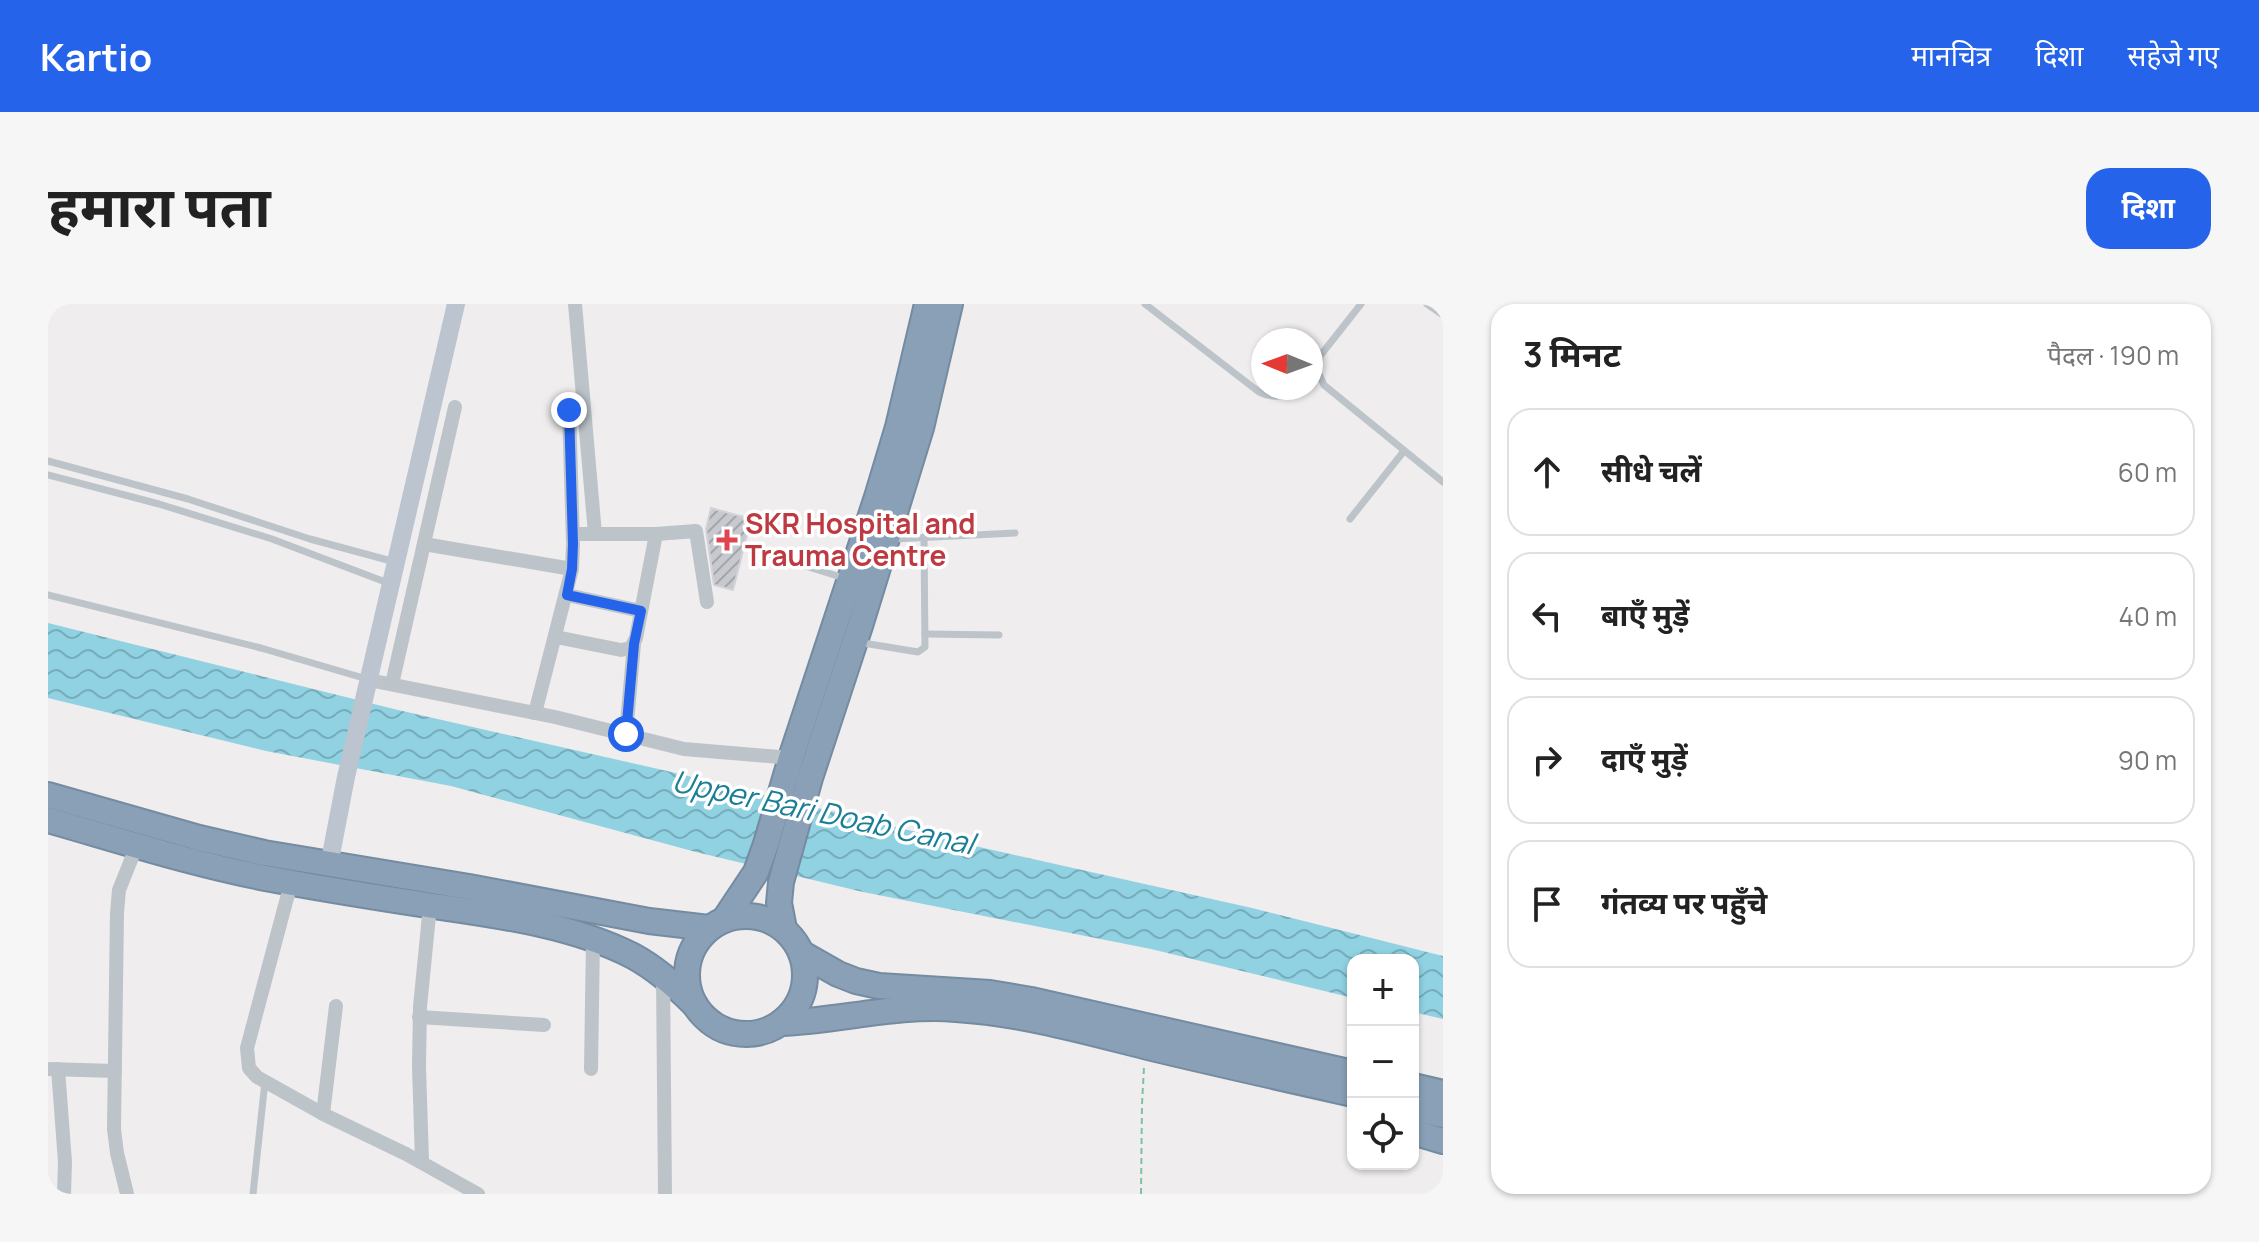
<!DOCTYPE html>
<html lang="hi">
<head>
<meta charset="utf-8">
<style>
  :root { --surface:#fff; --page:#f6f6f6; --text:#222; --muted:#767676; --line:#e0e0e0; --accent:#2563eb }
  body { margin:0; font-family:Manrope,"Noto Sans Devanagari",sans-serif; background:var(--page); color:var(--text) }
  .controls { position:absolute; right:24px; bottom:24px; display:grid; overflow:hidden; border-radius:16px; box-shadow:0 2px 6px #0004 }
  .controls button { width:72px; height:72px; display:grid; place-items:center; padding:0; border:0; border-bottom:2px solid var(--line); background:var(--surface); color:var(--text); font:40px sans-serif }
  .compass { position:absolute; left:1203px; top:24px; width:72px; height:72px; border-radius:50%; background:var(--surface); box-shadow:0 2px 6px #0004; rotate:271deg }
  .stop { position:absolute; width:24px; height:24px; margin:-18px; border:6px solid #2563eb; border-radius:50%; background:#fff }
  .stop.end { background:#2563eb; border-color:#fff; box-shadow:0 2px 8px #0008 }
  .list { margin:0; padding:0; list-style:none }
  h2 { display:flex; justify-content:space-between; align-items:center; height:104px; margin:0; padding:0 32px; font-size:34px }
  h2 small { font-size:26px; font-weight:400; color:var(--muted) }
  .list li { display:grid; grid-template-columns:52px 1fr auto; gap:24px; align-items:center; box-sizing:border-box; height:128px; margin:0 16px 16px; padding:0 16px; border:2px solid var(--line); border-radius:24px }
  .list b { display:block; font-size:30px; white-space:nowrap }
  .list em { font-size:26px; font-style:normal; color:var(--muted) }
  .icon { flex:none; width:44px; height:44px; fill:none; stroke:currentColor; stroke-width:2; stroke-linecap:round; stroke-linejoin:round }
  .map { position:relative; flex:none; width:1395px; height:890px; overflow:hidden; border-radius:24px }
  header { display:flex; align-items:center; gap:48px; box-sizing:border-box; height:112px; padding:0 40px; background:var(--accent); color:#fff }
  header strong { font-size:38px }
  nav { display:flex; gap:44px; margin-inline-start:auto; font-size:28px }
  .intro { display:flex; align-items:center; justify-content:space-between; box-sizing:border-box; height:192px; padding:0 48px }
  h1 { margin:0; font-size:56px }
  .button { padding:20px 36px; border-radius:24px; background:var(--accent); color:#fff; font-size:28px; font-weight:700 }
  main { display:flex; gap:48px; padding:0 48px }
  aside { flex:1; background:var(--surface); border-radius:24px; box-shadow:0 2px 6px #0004 }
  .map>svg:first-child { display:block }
</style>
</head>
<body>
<header>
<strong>Kartio</strong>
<nav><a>मानचित्र</a><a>दिशा</a><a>सहेजे गए</a></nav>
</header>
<div class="intro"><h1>हमारा पता</h1><a class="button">दिशा</a></div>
<main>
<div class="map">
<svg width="1395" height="890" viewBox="0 0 1395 890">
  <defs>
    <pattern id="water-waves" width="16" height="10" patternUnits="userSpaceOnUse" patternTransform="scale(2)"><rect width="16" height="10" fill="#90d1e2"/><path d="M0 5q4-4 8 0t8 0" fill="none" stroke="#77acba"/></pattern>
    <pattern id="building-hatch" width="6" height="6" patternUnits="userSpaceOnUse" patternTransform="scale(2)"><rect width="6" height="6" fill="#c7c9cf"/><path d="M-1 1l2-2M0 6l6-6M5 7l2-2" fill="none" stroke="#a3a6ab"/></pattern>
  </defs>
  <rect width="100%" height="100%" fill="#efeded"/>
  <polygon fill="url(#water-waves)" points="0,319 350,406 619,467 909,538 1204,604 1395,652 1395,715 1365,708 1365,656 1305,656 1305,694 1103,645 815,588 648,548 403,482 218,447 0,394"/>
  <polygon fill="url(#building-hatch)" stroke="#d1d3d8" stroke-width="2" points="663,204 703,215 685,286 666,281 658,225"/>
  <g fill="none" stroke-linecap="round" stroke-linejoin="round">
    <g stroke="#748ba2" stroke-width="28">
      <g id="highway">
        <polyline points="0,491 151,534 216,549 421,583 601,617 661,624"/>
        <path d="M0,516C74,537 148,561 223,575C275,585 327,593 379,601C447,611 523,620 585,652C609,665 628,682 647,701"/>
        <circle cx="698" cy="671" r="59"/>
        <polyline points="676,616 708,568 718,540 743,454 829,193 850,123 879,0"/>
        <polyline points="736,625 731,599 733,578 762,474 812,322 873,124 902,0"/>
        <polyline points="753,649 790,670 808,677 831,682 942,689 983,696 1305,769"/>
        <path d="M733,719C791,717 849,700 908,705C974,709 1040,728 1104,744C1171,760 1238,775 1305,790"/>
        <polyline points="1365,782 1395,789"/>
        <polyline points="1365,804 1395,811"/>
        <polyline points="1365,828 1395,837"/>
      </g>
    </g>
    <polyline stroke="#7bc39f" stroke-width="2" stroke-dasharray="6 4" stroke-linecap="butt" points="1093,890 1094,800 1096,763"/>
    <g stroke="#bcc4ca" stroke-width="7">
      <path d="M1097,0L1211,88C1225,95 1237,94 1250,84"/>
      <polyline points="1313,0 1272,52 1270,68 1276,81 1395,178"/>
      <polyline points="1379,0 1395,11"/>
      <polyline points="0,157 140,195 262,235 347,258"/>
      <polyline points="0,171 111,200 224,235 340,279"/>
      <polyline points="1302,215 1356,147"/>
      <polyline points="845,235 967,229"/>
      <polyline points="716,249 799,275"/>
      <polyline points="0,291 213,344 319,375"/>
      <polyline points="877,330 951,331"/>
      <polyline points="809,338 870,348 877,343 876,233"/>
      <polyline points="205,890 217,777"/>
    </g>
    <g stroke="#bcc4ca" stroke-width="14">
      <polyline points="527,0 547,230"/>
      <polyline points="608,230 648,227 659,298"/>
      <polyline points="376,240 524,265"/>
      <polyline points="519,291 593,307"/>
      <polyline points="508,333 573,346 583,344 588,334 608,230 525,230"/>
      <polyline points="321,376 507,413 636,445 743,454"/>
      <polyline points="344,380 407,103"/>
      <polyline points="487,409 524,265 525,240 521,106"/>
      <polyline points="578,430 586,340"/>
      <polyline points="243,579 199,744 201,764 209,773 277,811 358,850 430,890"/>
      <polyline points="615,672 617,890"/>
      <polyline points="371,713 496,721"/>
      <polyline points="0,765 67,767"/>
      <polyline points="10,765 17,858 16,890"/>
      <polyline points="543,765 545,636"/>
      <polyline points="275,810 288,702"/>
      <polyline points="374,858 371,762 372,703 382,601"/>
      <polyline points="79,890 69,849 66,825 69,609 71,586 89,541"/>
    </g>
    <polyline stroke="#bcc5cf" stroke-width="18" points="281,561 298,473 408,0"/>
    <use href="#highway" stroke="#89a0b7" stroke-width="24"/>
  </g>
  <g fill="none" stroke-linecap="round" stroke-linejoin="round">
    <polyline stroke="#2563eb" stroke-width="10" points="521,106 525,240 524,265 519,291 593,307 586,340 578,430"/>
  </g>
  <path fill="#e0444e" stroke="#fff" stroke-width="3" d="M675 224h8v8h8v8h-8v8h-8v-8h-8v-8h8z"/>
  <g text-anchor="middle" stroke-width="7" stroke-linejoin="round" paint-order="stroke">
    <g font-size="28" font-weight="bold" fill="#be3a42" stroke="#fff" text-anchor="start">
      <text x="697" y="230">SKR Hospital and<tspan x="697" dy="32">Trauma Centre</tspan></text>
    </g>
    <g font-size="30" font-style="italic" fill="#1b7e97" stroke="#fff">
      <text transform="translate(775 509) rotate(12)" y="10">Upper Bari Doab Canal</text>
    </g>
  </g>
</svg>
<div class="controls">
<button>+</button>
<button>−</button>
<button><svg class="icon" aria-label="locate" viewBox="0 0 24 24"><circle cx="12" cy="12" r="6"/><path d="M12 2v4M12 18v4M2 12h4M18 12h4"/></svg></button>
</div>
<svg class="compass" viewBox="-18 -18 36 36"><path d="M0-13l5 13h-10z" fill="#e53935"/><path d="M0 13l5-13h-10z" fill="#767676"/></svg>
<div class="stop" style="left:578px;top:430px"></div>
<div class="stop end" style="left:521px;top:106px"></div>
</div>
<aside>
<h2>3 मिनट<small>पैदल · 190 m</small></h2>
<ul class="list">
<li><svg class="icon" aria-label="ahead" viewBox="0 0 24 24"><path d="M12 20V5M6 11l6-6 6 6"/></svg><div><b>सीधे चलें</b></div><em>60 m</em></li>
<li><svg class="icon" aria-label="left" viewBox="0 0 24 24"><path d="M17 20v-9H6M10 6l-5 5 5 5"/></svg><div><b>बाएँ मुड़ें</b></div><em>40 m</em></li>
<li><svg class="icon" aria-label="right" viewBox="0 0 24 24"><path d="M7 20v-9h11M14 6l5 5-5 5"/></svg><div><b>दाएँ मुड़ें</b></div><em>90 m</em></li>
<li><svg class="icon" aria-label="arrive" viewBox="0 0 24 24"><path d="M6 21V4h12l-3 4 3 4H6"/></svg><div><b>गंतव्य पर पहुँचे</b></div></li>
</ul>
</aside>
</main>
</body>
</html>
